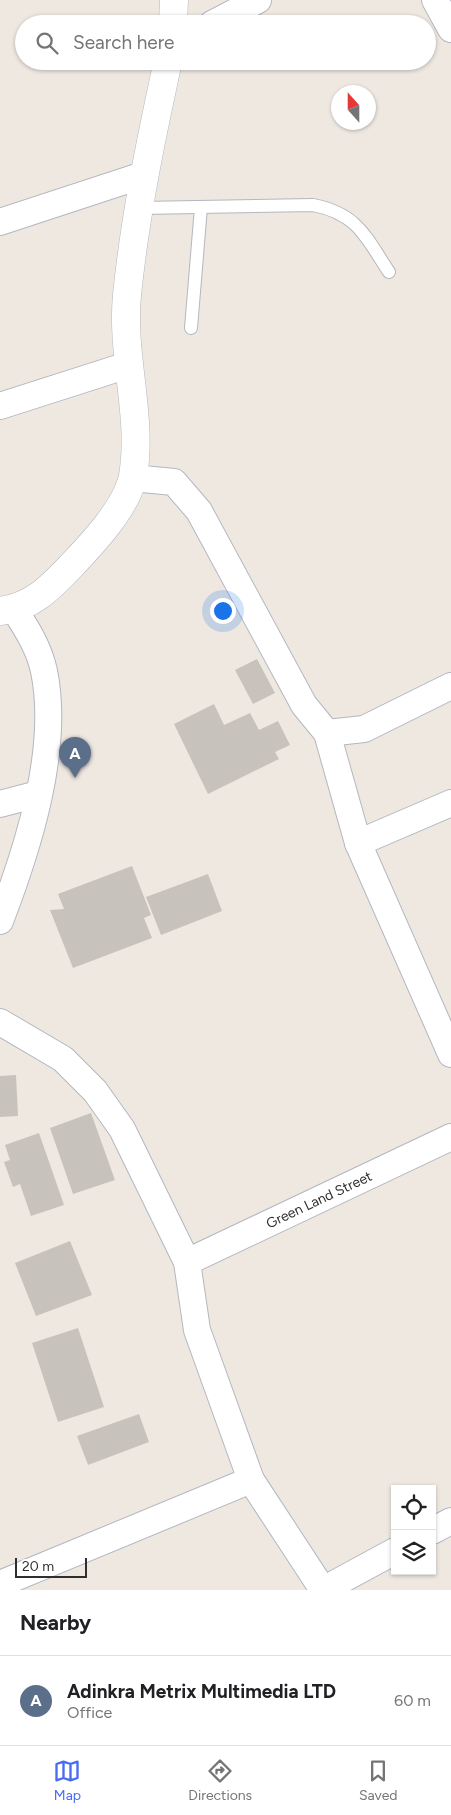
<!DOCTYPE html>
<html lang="en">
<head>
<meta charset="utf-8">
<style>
  :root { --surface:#fff; --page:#f2f2f2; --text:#202124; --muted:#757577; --line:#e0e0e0; --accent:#486bf4 }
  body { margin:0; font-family:Figtree,sans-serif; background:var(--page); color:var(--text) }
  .controls { position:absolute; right:15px; bottom:15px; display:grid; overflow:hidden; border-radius:0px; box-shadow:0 1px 4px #0004 }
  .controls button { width:45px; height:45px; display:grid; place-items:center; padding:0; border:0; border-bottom:1px solid var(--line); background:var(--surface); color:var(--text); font:25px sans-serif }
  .compass { position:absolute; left:331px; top:85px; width:45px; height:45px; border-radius:50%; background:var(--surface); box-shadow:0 1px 4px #0004; rotate:339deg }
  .scale { position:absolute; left:15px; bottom:12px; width:72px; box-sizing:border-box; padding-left:5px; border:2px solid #2e2e2e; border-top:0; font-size:14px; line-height:18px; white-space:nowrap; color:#2e2e2e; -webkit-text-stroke:4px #fff; paint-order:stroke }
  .you { position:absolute; left:222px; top:610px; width:18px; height:18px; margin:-12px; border:4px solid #fff; border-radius:50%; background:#1a73e8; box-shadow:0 0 0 8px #1a73e833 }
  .badge { display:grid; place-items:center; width:32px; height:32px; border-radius:50%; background:var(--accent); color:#fff; font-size:16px; font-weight:700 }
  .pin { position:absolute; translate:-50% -41px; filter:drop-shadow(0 1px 2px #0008) }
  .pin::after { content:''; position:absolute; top:26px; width:18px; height:15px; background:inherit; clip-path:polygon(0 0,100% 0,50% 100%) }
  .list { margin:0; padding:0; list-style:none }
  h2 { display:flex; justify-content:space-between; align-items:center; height:65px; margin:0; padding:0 20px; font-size:21px }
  h2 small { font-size:16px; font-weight:400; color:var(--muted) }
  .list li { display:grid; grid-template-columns:32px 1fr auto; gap:15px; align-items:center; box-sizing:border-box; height:90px; padding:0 20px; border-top:1px solid var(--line) }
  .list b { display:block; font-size:19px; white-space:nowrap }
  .list p { margin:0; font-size:16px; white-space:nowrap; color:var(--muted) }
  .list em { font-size:16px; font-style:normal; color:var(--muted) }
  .icon { flex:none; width:28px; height:28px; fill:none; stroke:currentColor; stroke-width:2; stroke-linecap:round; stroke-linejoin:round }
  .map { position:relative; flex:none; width:451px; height:1590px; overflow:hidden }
  .search { position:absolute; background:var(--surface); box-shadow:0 1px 4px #0004; left:15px; right:15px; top:15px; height:55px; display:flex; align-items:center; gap:12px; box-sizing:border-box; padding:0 18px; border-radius:28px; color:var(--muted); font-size:19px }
  .sheet { height:155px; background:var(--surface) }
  nav { display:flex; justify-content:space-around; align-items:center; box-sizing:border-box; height:70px; border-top:1px solid var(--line); background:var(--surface); font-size:14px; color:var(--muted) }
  nav a { display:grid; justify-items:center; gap:2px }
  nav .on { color:var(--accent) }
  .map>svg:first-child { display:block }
</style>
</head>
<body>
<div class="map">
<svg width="451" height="1590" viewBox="0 0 451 1590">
  <rect width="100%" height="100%" fill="#eee8e1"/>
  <g fill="#c7c3bc">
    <polygon points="257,659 275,693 253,704 235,670"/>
    <polygon points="214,704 224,725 250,713 259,730 278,721 290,745 275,752 279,759 208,794 174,724"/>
    <polygon points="132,866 151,915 144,918 152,938 73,968 50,910 64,909 58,894"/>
    <polygon points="208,874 222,911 161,935 146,897"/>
    <polygon points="16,1075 18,1116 0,1117 0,1076"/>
    <polygon points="91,1113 115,1180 73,1194 50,1128"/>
    <polygon points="39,1133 64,1205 31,1216 20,1184 13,1187 4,1162 10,1160 5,1145"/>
    <polygon points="70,1241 92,1295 36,1316 15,1263"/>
    <polygon points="78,1328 104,1407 58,1422 32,1343"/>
    <polygon points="139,1414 149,1442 88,1465 77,1436"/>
  </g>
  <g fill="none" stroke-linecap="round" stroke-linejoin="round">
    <g stroke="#b4b7c0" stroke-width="14">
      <g id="lane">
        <path d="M139,208L313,205C358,214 365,236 389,272"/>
        <polyline points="191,328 201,207"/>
      </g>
    </g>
    <g stroke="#b4b7c0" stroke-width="28">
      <g id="street">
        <polyline points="435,0 451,29"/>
        <polyline points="212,24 258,0"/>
        <polyline points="0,222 143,175"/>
        <polyline points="0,406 128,365"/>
        <polyline points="132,478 174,482 199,511 304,705 327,733 358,843 451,1054"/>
        <polyline points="327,733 364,729 451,686"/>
        <polyline points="0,804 38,794"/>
        <polyline points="358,843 451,803"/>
        <path d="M0,921C28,848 60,749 44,671C39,648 27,629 14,609"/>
        <polyline points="0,1022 63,1059 95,1091 122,1129 187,1262 197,1330 251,1480 323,1590 395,1551"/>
        <path id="s1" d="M187,1262L451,1137"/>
        <polyline points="432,1531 451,1521"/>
        <polyline points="0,1584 251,1480"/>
      </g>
    </g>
    <g stroke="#b4b7c0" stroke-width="29">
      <g id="secondary">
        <polyline points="173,24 174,0"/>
        <path d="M0,611C32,607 50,588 71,566C92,544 127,507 133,476C143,416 121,356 127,295C135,216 151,139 168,61"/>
      </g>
    </g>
    <use href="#lane" stroke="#fff" stroke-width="12"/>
    <use href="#street" stroke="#fff" stroke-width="26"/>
    <use href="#secondary" stroke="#fff" stroke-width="28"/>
  </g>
  <g text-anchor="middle" stroke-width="4.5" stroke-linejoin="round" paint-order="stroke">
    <g font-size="14" fill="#2e2e2e" stroke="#fff">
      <text dy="5" stroke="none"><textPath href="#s1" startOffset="146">Green Land Street</textPath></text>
    </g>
  </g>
</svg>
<div class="controls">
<button><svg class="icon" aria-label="locate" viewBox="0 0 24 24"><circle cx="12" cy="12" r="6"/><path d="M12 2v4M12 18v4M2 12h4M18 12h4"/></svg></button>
<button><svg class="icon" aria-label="layers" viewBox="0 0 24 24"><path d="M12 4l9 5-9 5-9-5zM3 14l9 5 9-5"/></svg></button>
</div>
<svg class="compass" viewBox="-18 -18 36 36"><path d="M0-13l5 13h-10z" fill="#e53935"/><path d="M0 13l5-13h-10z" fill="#757577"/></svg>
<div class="scale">20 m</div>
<div class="you"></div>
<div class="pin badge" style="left:75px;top:778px;background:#5c6f8a">A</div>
<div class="search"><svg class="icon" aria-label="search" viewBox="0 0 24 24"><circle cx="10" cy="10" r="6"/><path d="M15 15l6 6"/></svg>Search here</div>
</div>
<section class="sheet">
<h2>Nearby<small></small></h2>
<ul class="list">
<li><span class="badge" style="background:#5c6f8a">A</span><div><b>Adinkra Metrix Multimedia LTD</b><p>Office</p></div><em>60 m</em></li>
</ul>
</section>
<nav>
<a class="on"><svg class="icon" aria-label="map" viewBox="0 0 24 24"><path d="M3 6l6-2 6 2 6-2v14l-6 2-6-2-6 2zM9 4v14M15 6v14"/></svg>Map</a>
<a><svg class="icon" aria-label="directions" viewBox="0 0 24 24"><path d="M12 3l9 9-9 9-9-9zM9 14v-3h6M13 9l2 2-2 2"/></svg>Directions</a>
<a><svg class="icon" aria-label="saved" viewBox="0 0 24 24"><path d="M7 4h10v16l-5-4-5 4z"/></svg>Saved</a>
</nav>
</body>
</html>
